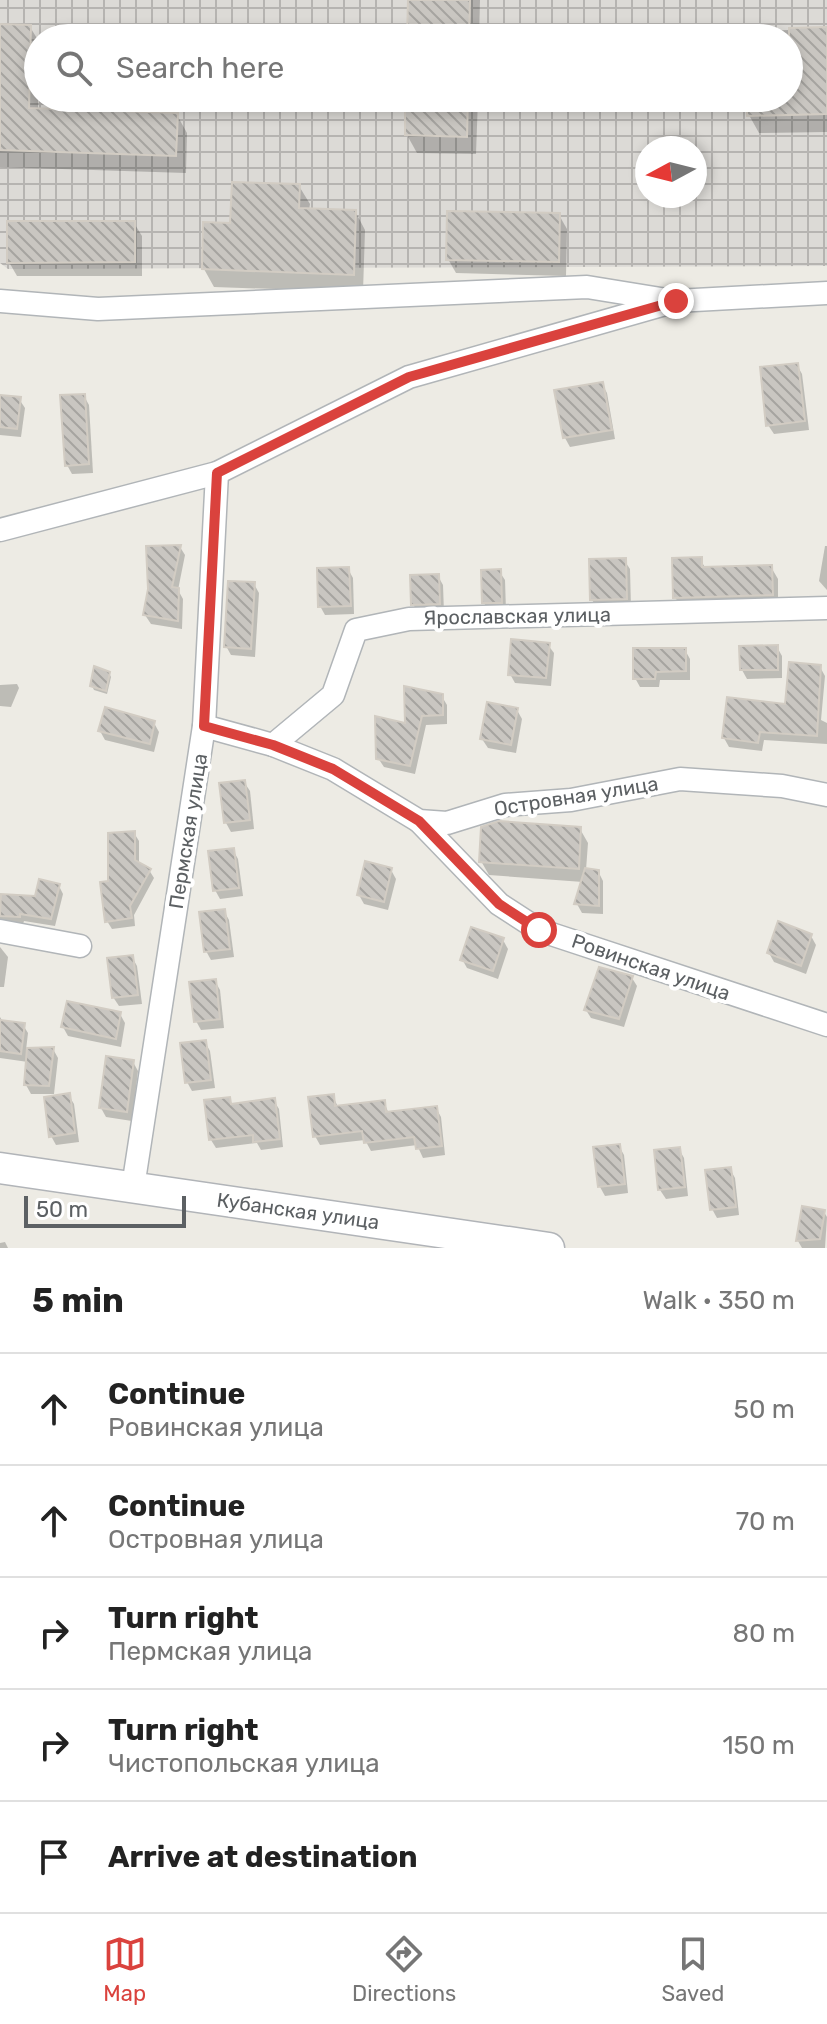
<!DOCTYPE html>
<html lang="en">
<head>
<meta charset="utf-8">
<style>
  :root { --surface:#fff; --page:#f6f6f6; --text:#222; --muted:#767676; --line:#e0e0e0; --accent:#da423d }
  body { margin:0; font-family:Rubik,sans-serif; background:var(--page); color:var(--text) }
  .compass { position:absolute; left:635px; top:136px; width:72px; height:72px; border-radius:50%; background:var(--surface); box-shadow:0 4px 12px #0003; rotate:263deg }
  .scale { position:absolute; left:24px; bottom:20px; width:162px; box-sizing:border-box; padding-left:8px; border:4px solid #5c6063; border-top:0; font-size:22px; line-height:28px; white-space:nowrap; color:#5c6063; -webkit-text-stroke:6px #fff; paint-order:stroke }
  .stop { position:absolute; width:24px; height:24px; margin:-18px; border:6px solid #da423d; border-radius:50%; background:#fff }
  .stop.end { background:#da423d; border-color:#fff; box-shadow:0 2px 8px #0008 }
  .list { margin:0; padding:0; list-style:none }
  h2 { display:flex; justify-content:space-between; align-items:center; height:104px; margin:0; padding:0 32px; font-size:34px }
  h2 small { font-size:26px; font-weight:400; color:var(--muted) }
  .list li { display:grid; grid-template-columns:52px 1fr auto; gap:24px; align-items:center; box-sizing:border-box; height:112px; padding:0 32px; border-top:2px solid var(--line) }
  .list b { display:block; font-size:30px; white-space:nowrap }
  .list p { margin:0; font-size:26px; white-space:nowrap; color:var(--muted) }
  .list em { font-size:26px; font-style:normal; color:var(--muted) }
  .icon { flex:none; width:44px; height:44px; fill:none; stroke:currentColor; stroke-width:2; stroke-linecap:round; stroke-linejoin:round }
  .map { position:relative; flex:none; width:827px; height:1248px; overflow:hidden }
  .search { position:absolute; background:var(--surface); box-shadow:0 4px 12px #0003; left:24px; right:24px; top:24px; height:88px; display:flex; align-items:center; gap:20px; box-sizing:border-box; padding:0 28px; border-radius:44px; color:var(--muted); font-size:30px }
  .sheet { height:664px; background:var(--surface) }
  nav { display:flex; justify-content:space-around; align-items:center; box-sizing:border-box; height:112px; border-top:2px solid var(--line); background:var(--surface); font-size:22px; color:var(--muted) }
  nav a { display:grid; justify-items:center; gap:4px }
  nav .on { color:var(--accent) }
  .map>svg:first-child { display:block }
</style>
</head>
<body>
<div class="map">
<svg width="827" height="1248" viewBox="0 0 827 1248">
  <defs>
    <pattern id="industrial-grid" width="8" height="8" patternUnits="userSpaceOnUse" patternTransform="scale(2)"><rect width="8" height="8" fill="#dcdad6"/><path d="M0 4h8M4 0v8" fill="none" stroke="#b6b4b1"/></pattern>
    <pattern id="building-back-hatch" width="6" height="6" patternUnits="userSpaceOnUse" patternTransform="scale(2)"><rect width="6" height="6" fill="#c9c6c1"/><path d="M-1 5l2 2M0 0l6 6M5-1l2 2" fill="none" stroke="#a6a4a0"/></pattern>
  </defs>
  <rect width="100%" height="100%" fill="#edebe4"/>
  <path fill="url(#industrial-grid)" fill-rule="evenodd" d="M0,0H827V266L8,269L0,263ZM38,38H789V98H38ZM647,148H695V196H647Z"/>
  <g fill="#0003">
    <polygon points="410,0 480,0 479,38 409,38"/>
    <polygon points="0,26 30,27 38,40 38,111 177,115 187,133 186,173 0,167"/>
    <polygon points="827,29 827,132 759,133 749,115 749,98 789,98 789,38 747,38 747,31"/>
    <polygon points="407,98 478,98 476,154 417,153 407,135"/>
    <polygon points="299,186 310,204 309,210 355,211 365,230 363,292 214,287 204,269 232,225"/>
    <polygon points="559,215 567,229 566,276 456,273 448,259"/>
    <polygon points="134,223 142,236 142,276 17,276 9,262"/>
    <polygon points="797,365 802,374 809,430 774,434 768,425"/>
    <polygon points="602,384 607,393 615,439 570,447 565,438 557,392"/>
    <polygon points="84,396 89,405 93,473 72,474 67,465"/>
    <polygon points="0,397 19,399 25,408 21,437 0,435"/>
    <polygon points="825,546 827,546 827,590 819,581"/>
    <polygon points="180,547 185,555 178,590 183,599 182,629 151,624 145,615"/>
    <polygon points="700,559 706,569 771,567 778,579 778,607 682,609 675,597"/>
    <polygon points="624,560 630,569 631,608 598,609 592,600"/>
    <polygon points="348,569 353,578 354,614 325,615 320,606"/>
    <polygon points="499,571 505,580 506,611 489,611 484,603"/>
    <polygon points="438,576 443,585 444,613 418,613 413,604"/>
    <polygon points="254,584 259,593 255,657 231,655 226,646"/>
    <polygon points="548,645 554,653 551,686 515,683 510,674"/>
    <polygon points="777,647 782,656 782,678 747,679 742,670"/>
    <polygon points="685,650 690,659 690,680 660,680 659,687 640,687 635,678"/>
    <polygon points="820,667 825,676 821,720 827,723 827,744 764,740 762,751 729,747 724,738 787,707"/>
    <polygon points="109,673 111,677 107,694 94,690 92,686"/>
    <polygon points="17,684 19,688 11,707 0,706 0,685"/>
    <polygon points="441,695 447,705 447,724 426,725 415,774 384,767 378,758 407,726"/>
    <polygon points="517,710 522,719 516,753 488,748 482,739"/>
    <polygon points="154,723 159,732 154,752 105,740 100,731"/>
    <polygon points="244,782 250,791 254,829 231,832 226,823"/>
    <polygon points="580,829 588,843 586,870 598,871 603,881 603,914 582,913 577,904 583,882 489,875 481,861"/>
    <polygon points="134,833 139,841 139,864 149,870 154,878 134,915 135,926 112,929 107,921 110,882"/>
    <polygon points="233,850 238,859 243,896 220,899 215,890"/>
    <polygon points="391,870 396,879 388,910 364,904 359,895"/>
    <polygon points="59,886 63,894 55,926 24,921 23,924 0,919 0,896 36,898"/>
    <polygon points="224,911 229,920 234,957 211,960 206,951"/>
    <polygon points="811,936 816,945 806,974 774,962 769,953"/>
    <polygon points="503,940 508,949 498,979 467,968 462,959"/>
    <polygon points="0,947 8,957 4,987 0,987"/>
    <polygon points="132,957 137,966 142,1004 119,1006 113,997"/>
    <polygon points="632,978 637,986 624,1027 591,1018 586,1010"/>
    <polygon points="215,981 220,990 224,1028 201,1030 196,1021"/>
    <polygon points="120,1014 125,1023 121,1047 68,1036 63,1027"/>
    <polygon points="0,1017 3,1022 23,1025 28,1033 26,1050 53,1049 58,1058 54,1094 31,1094 26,1085 28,1062 0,1058"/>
    <polygon points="205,1042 210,1051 215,1088 192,1091 187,1082"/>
    <polygon points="133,1062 138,1071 132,1121 106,1117 101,1108"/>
    <polygon points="69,1096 74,1104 79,1142 56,1145 51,1136"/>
    <polygon points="333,1096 338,1107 384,1102 389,1114 436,1108 441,1117 445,1155 423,1158 417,1145 371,1151 365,1140 320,1145 315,1136"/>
    <polygon points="229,1099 233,1106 274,1101 279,1109 283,1147 261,1150 257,1143 216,1148 211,1140"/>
    <polygon points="619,1146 624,1155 628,1193 605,1196 600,1187 596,1149"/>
    <polygon points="679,1149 684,1158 688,1196 666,1199 660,1190 656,1152"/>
    <polygon points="730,1169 735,1178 739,1215 717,1218 712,1209"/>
    <polygon points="804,1208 824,1212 827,1217 825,1248 802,1248 798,1241"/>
    <polygon points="5,1242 8,1248 0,1248 0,1243"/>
  </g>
  <g fill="url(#building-back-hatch)" stroke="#d2ccc3" stroke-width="2">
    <polygon points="408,0 470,0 469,38 407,38"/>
    <polygon points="0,24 31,25 29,108 178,113 176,156 0,150"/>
    <polygon points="827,27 827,114 747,116 747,98 789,98 789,28"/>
    <polygon points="405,98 468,98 467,137 405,135"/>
    <polygon points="232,182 300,184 299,208 356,210 354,275 202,269 203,222 230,223"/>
    <polygon points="447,211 560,213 559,262 446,260"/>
    <polygon points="7,221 135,221 135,262 7,263"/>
    <polygon points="798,363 805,421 766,426 760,367"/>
    <polygon points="603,382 612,430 563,438 554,390"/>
    <polygon points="85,394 89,464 65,466 60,395"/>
    <polygon points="0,395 21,397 17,429 0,427"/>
    <polygon points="181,545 172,587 179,588 178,621 143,615 148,589 146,546"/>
    <polygon points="702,557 702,567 772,565 773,595 673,598 672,558"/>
    <polygon points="626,558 627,599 590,600 589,559"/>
    <polygon points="349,567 351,606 318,607 317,568"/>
    <polygon points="501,569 502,603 482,603 481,570"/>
    <polygon points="439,574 440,604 411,605 410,575"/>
    <polygon points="228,581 255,582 251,649 224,647"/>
    <polygon points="511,639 550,643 546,678 508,675"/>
    <polygon points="778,645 778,670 740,670 739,646"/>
    <polygon points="633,648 686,648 686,671 656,672 655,679 633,679"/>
    <polygon points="789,662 821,665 817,736 760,732 758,743 722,738 727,697 785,704"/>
    <polygon points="94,666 110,672 106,691 90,686"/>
    <polygon points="404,686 443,694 443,715 422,716 410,766 376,759 375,716 405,723"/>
    <polygon points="487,702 518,708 511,745 480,739"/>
    <polygon points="105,707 155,721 150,744 98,731"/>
    <polygon points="245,780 250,820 224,823 219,783"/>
    <polygon points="499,821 581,827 579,869 479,862 481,827"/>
    <polygon points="135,831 135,860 151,869 130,906 132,918 105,922 100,882 108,881 108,833"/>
    <polygon points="234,848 239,888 213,891 208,851"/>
    <polygon points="365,861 392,868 384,902 357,895"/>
    <polygon points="585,868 599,870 599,906 574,904"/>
    <polygon points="39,879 60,884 51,919 20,914 20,917 0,916 1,894 35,896"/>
    <polygon points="225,909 230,949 204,952 199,912"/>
    <polygon points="778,921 812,934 801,966 767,953"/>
    <polygon points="471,927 504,938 493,971 460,960"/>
    <polygon points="133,955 138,995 112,998 107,958"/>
    <polygon points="599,967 633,976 619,1019 584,1010"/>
    <polygon points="216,979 220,1019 194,1022 189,982"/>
    <polygon points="67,1001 121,1012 116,1039 61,1027"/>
    <polygon points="0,1020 25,1023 21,1054 0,1051"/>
    <polygon points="206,1040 211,1080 185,1083 180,1043"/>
    <polygon points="54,1047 49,1086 24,1085 27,1048"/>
    <polygon points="106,1056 134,1060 127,1112 99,1108"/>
    <polygon points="70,1093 75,1133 49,1137 44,1097"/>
    <polygon points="334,1094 335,1106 385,1100 386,1112 437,1106 442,1146 416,1149 414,1137 364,1143 362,1131 313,1137 308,1097"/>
    <polygon points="230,1097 231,1104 275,1098 280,1139 253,1142 253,1135 209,1140 204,1100"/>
    <polygon points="620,1144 625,1184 598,1187 593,1147"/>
    <polygon points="680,1147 685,1187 658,1190 654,1150"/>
    <polygon points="731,1167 736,1207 710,1210 705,1170"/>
    <polygon points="802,1206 825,1210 820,1239 796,1241"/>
  </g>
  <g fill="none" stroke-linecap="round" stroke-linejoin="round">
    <g stroke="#b1b5b8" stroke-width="25">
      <g id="street">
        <polyline points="0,301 98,309 587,287 667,300"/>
        <polyline points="0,530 217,473 409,377 676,301 827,293"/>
        <polyline points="204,726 273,745 333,769 419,821 447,823 505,805 571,800 680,779 782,786 827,795"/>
        <polyline points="273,745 333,695 356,630 409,619 827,608"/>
        <polyline points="419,821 499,904 539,930 827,1025"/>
        <polyline points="0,931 80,946"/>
        <polyline points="133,1187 204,726 217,473"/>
      </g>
    </g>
    <g stroke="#b1b4b8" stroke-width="33">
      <polyline id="secondary" points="0,1168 549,1248"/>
    </g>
    <use href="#street" stroke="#fff" stroke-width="22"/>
    <use href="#secondary" stroke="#fff" stroke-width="30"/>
  </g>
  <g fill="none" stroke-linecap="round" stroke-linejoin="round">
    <polyline stroke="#da423d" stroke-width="10" points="539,930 499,904 419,821 333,769 273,745 204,726 217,473 409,377 676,301"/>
  </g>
  <g text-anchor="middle" stroke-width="8" stroke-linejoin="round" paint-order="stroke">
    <g font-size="20" fill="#5c6063" stroke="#fff">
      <text transform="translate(517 616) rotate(-1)" y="7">Ярославская улица</text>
      <text transform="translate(576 796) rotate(-9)" y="7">Островная улица</text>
      <text transform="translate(188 831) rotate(-81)" y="7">Пермская улица</text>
      <text transform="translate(651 967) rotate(19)" y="7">Ровинская улица</text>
      <text transform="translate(298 1211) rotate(8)" y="7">Кубанская улица</text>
    </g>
  </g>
</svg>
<svg class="compass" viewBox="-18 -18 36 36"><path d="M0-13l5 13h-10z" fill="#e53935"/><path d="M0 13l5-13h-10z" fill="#767676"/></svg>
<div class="scale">50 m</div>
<div class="stop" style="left:539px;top:930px"></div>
<div class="stop end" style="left:676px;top:301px"></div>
<div class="search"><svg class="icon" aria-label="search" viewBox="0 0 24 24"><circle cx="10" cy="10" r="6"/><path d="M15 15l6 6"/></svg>Search here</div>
</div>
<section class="sheet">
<h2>5 min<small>Walk · 350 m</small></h2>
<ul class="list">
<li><svg class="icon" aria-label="ahead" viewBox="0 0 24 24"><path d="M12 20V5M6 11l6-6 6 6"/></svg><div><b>Continue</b><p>Ровинская улица</p></div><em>50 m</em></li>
<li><svg class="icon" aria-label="ahead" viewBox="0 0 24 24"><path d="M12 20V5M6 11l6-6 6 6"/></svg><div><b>Continue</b><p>Островная улица</p></div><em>70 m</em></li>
<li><svg class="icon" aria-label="right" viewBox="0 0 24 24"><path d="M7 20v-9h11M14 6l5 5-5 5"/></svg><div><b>Turn right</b><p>Пермская улица</p></div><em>80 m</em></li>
<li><svg class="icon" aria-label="right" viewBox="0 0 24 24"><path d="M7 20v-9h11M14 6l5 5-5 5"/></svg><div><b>Turn right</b><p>Чистопольская улица</p></div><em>150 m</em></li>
<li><svg class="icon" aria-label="arrive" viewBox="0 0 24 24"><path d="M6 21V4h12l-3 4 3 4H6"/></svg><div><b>Arrive at destination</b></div></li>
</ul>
</section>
<nav>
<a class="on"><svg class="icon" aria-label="map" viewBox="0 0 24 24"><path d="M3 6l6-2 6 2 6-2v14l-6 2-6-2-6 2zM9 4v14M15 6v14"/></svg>Map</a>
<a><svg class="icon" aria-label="directions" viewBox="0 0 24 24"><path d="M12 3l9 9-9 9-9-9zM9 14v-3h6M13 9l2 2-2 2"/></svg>Directions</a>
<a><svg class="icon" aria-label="saved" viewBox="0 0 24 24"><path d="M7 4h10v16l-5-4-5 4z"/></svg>Saved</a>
</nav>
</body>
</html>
